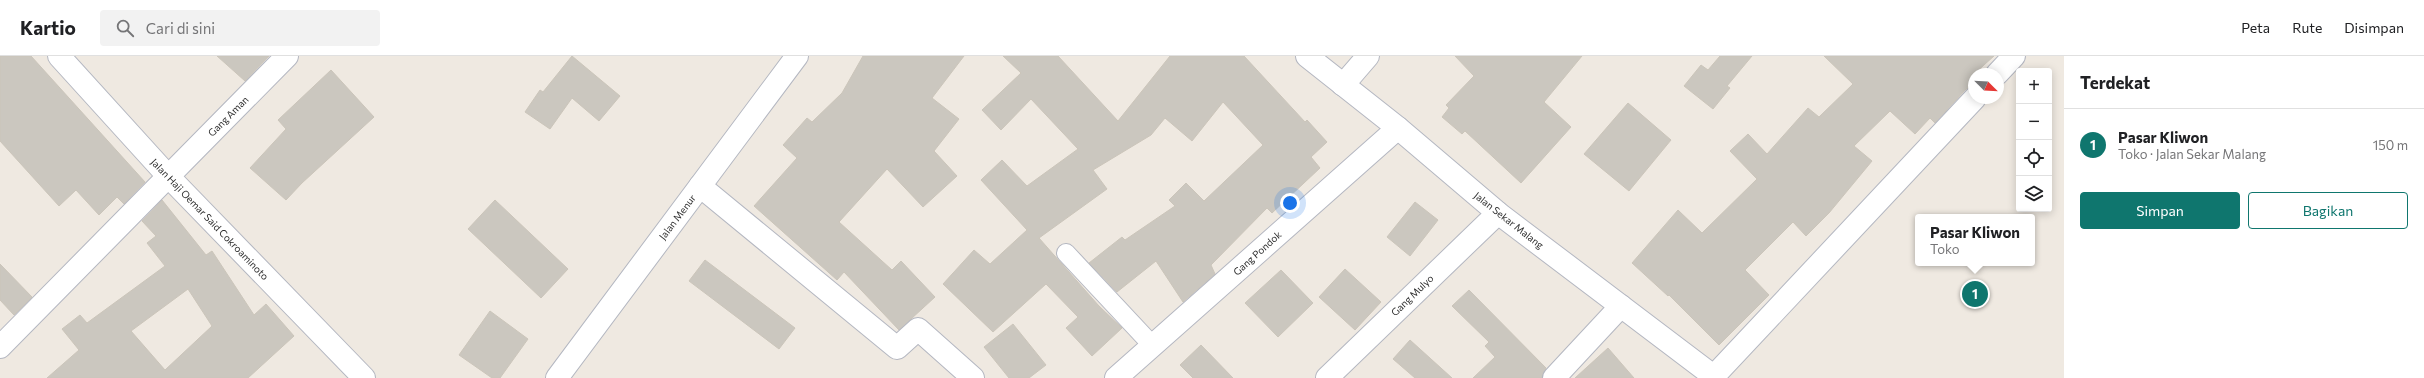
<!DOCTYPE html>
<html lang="id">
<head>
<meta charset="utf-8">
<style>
  :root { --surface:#fff; --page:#f2f2f2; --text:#202124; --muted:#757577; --line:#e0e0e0; --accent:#0f766e }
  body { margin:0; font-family:Commissioner,sans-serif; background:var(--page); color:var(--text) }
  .controls { position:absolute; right:12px; top:12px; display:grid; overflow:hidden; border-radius:4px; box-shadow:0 2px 10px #0003 }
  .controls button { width:36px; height:36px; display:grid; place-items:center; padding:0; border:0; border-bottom:1px solid var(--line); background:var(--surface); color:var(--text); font:20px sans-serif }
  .compass { position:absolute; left:1968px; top:12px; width:36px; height:36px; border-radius:50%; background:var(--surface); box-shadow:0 2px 10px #0003; rotate:114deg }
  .you { position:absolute; left:1290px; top:147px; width:14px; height:14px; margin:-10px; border:3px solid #fff; border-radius:50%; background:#1a73e8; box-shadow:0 0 0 6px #1a73e833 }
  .badge { display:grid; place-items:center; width:26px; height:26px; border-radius:50%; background:var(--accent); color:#fff; font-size:13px; font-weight:700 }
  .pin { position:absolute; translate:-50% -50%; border:2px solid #fff; box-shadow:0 1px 4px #0006 }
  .popup { position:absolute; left:1915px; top:158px; width:120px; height:52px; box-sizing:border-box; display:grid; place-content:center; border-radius:4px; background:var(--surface); filter:drop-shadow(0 1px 3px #0005); font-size:13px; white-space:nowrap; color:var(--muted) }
  .popup b { font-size:15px; color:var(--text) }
  .popup::after { content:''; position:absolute; left:50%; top:100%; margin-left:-8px; border:8px solid transparent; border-top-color:var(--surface) }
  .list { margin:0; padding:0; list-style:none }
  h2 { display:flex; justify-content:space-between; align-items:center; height:52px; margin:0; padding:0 16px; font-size:17px }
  h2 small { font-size:13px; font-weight:400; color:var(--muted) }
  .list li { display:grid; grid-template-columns:26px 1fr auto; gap:12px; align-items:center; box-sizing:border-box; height:72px; padding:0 16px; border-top:1px solid var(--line) }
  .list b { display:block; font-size:15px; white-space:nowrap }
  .list p { margin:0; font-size:13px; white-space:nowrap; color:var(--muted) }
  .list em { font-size:13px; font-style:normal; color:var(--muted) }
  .actions { display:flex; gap:8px; padding:12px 16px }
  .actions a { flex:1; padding:9px 0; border:1px solid var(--accent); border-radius:4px; text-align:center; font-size:14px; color:var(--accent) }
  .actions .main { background:var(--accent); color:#fff }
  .icon { flex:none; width:22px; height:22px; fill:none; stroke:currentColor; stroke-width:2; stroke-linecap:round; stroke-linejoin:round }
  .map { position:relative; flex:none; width:2064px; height:322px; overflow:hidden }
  header { display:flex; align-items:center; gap:24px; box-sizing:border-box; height:56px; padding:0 20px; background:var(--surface); border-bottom:1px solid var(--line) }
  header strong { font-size:19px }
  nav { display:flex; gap:22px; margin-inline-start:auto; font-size:14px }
  .search { width:280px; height:36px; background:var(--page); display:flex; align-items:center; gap:10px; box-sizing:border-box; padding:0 14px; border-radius:4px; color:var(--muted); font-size:15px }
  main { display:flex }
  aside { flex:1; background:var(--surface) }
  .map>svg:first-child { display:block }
</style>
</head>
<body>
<header>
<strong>Kartio</strong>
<div class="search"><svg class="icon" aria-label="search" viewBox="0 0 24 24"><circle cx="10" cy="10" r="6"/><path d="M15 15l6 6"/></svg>Cari di sini</div>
<nav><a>Peta</a><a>Rute</a><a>Disimpan</a></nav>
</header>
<main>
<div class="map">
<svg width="2064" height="322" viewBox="0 0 2064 322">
  <rect width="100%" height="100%" fill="#efe9e1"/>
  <g fill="#cbc7bf" stroke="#cbc5ba" fill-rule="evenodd">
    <polygon points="0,0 31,0 145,126 124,148 117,141 99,159 76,134 59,150 0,85"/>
    <polygon points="217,0 269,0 245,25"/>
    <polygon points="572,0 620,40 599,65 572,42 550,73 525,56 540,34 543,36"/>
    <polygon points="863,0 964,0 932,42 959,63 934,95 957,120 923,151 887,113 839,166 892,214 901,205 935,241 899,274 844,216 837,224 754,150 797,102 783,89 807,62 812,66 842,37"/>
    <polygon points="1003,0 1058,0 1118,65 1170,0 1244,0 1305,66 1307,64 1327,86 1311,101 1320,112 1272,157 1267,152 1211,209 1215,218 1183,246 1156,205 1117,236 1089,207 1122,181 1125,184 1175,150 1169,144 1186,127 1204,145 1263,89 1223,46 1192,85 1165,62 1151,79 1093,114 1107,133 1039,182 1099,250 1122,272 1092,300 1066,272 1078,261 1046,228 993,276 943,228 974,194 990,208 1027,174 981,124 1002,104 1027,130 1078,93 1031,43 1001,74 982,54 1021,17"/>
    <polygon points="1455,0 1582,0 1544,46 1571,71 1521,127 1465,75 1462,78 1442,61 1449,52 1446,49 1474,20"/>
    <polygon points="1720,0 1752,0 1727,30 1730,32 1713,53 1684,30 1701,9 1708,14"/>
    <polygon points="1824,0 1994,0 1974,18 1974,30 1966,33 1935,67 1930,62 1915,78 1890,55 1854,90 1872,105 1829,157 1806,180 1793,166 1745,214 1769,239 1719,289 1669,239 1668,240 1632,207 1678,154 1702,177 1757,123 1730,95 1748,78 1767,98 1808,52 1819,61 1853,28"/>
    <polygon points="331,14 374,61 302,127 286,144 250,112 286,73 278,64"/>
    <polygon points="1628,47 1671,84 1629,135 1584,98"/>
    <path d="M162,144L206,199L212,195L254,259L266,248L294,280L248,322H47L79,294L62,273L80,259L87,267L165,210L147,187L156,180L142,165ZM188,233L212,270L165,314L131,275Z"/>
    <polygon points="495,144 568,213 541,242 468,173"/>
    <polygon points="1415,146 1438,164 1410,200 1387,181"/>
    <polygon points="705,204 795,272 779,293 689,225"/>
    <polygon points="0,208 32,241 14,259 0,244"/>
    <polygon points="1345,213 1381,246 1355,274 1319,241"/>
    <polygon points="1281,214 1313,247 1278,281 1245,247"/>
    <polygon points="1469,234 1546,312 1542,322 1473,322 1495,301 1485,290 1489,286 1452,250"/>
    <polygon points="490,255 528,283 500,322 492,322 459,299"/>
    <polygon points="1013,268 1046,309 1029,322 1009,322 984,291"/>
    <polygon points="1410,284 1452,322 1415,322 1393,303"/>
    <polygon points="1201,289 1233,322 1193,322 1180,309"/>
    <polygon points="1608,292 1634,322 1575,322"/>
  </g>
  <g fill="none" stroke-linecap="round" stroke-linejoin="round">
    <g stroke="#b4b7c1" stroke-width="20">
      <polyline id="service" points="1066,197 1152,289"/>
    </g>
    <g stroke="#b4b7c1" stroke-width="24">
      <g id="minor">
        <polyline points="1307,0 1398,72 1498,157 1716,322"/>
        <polyline points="1997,18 2014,0"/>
        <polyline points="1343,29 1368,0"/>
        <polyline points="700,130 897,292 918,273 973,322"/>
        <polyline points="0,291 287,0"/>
        <polyline points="1714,320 1975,42"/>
        <polyline points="557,322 797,0"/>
        <polyline points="1116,322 1398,72"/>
        <polyline points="1327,322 1498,157"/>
        <polyline points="1554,322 1621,250"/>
      </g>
    </g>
    <g stroke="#b4b7c1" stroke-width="24">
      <polyline id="secondary" points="59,0 168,120 364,322"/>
    </g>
    <use href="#service" stroke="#fff" stroke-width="18"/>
    <use href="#minor" stroke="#fff" stroke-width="22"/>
    <use href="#secondary" stroke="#fff" stroke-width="22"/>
  </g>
  <g text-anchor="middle" stroke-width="4" stroke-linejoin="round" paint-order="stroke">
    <g font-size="10" fill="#2e2e2e" stroke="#fff">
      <text transform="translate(228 60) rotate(-45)" y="4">Gang Aman</text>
      <text transform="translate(677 161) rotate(-53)" y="4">Jalan Menur</text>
      <text transform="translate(210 163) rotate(46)" y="4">Jalan Haji Oemar Said Cokroaminoto</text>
      <text transform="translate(1509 164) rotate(38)" y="4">Jalan Sekar Malang</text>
      <text transform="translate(1257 197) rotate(-42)" y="4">Gang Pondok</text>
      <text transform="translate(1412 239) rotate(-44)" y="4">Gang Mulyo</text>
    </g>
  </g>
</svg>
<div class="controls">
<button>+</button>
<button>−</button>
<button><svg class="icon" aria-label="locate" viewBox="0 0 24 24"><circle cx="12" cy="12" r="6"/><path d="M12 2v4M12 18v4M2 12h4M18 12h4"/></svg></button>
<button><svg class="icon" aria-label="layers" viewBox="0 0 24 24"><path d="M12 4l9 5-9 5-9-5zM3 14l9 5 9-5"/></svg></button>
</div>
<svg class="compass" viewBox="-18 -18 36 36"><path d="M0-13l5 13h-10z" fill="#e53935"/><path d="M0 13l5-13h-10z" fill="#757577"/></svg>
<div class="you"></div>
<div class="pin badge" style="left:1975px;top:238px">1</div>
<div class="popup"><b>Pasar Kliwon</b>Toko</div>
</div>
<aside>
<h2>Terdekat<small></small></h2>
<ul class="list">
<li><span class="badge">1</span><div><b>Pasar Kliwon</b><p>Toko · Jalan Sekar Malang</p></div><em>150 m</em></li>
</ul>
<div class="actions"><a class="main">Simpan</a><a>Bagikan</a></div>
</aside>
</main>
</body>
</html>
